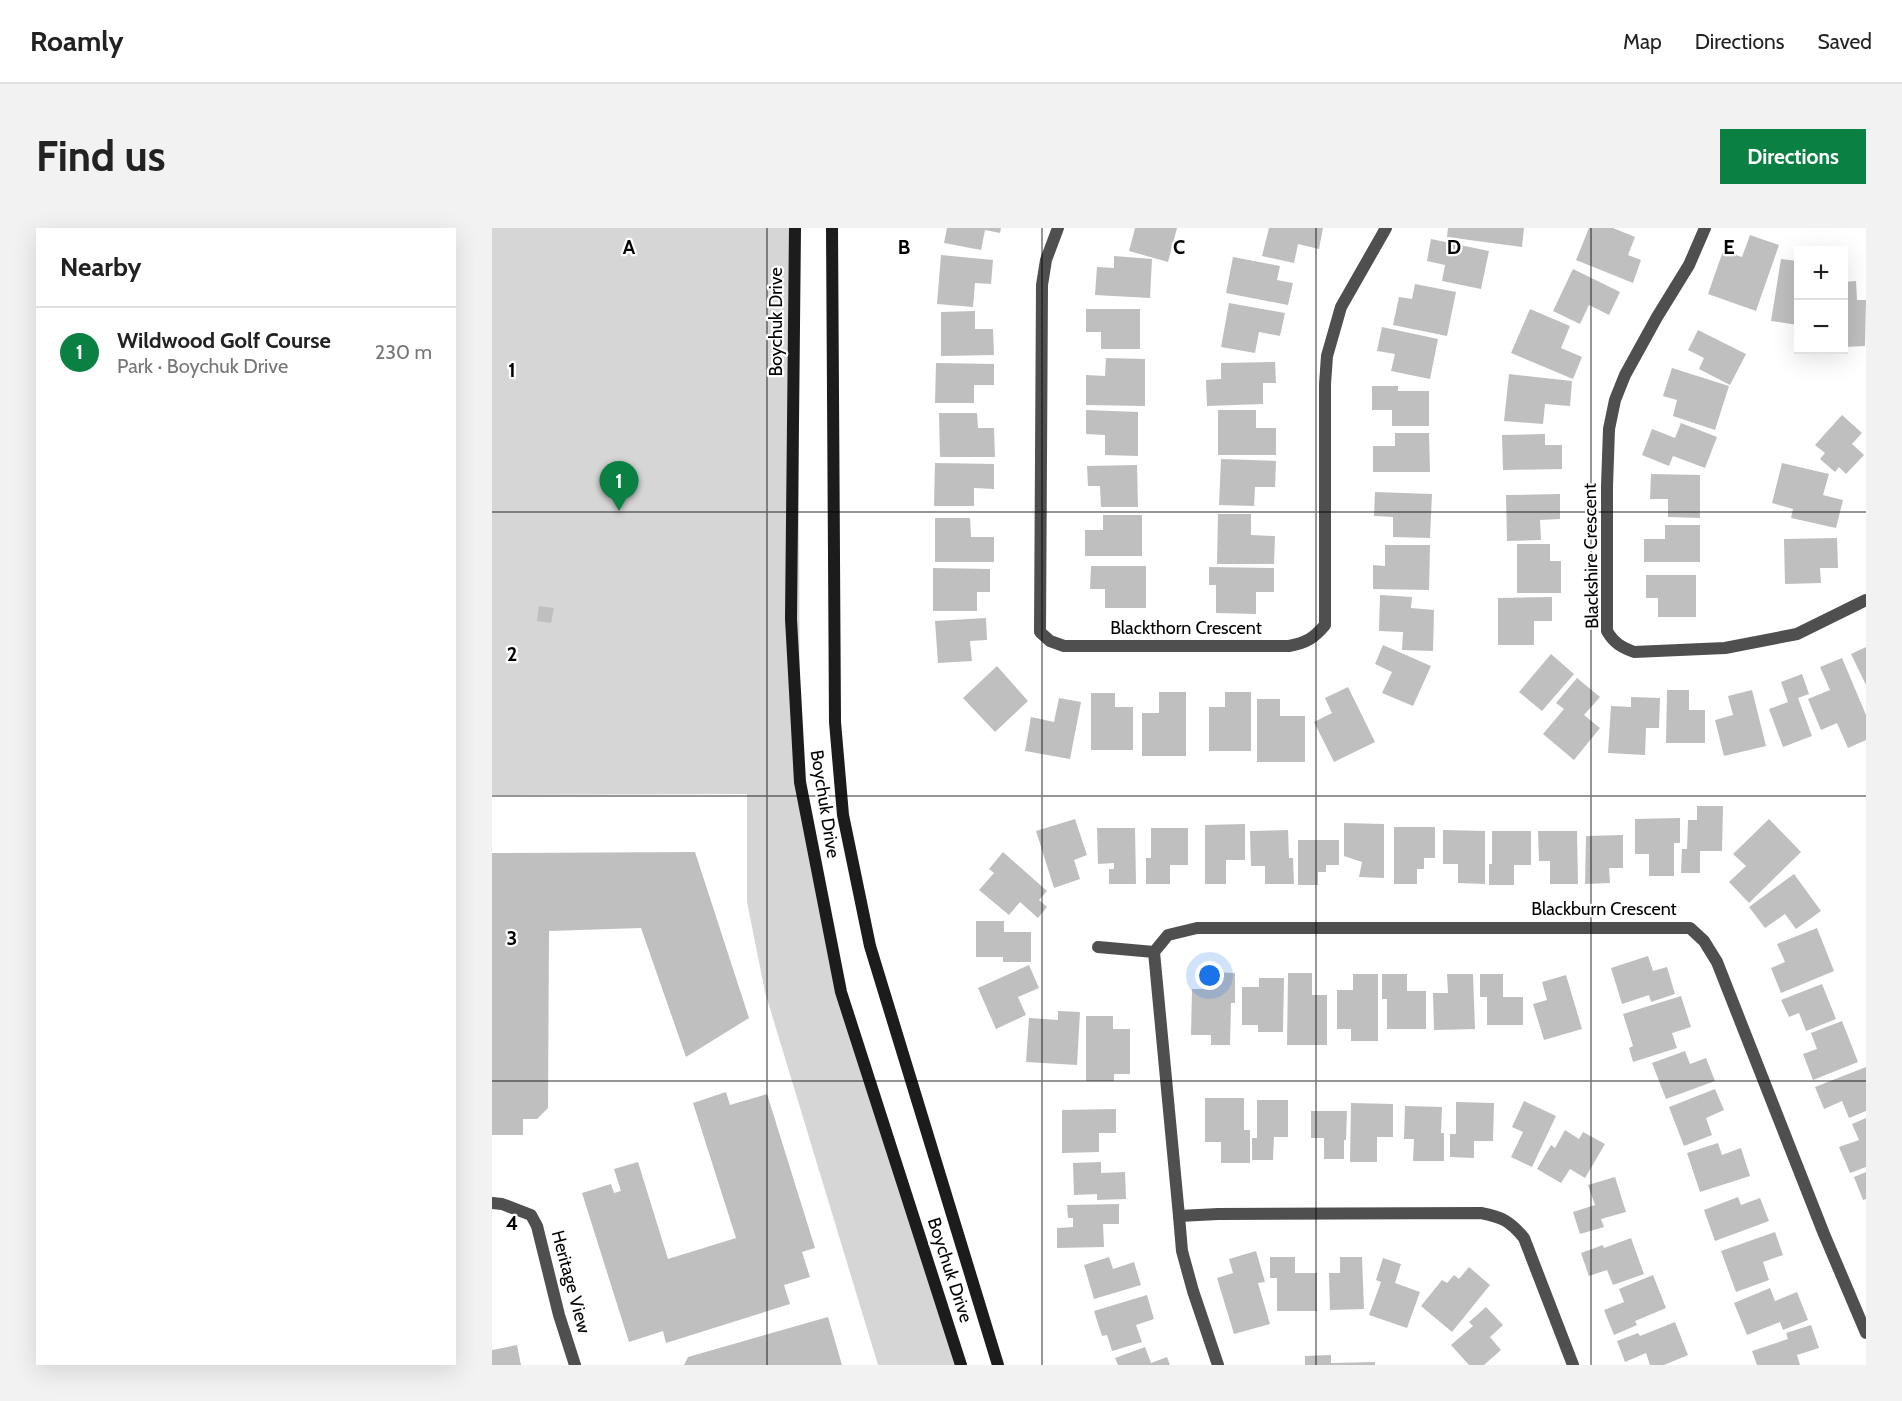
<!DOCTYPE html>
<html lang="en">
<head>
<meta charset="utf-8">
<style>
  :root { --surface:#fff; --page:#f2f2f2; --text:#222; --muted:#767676; --line:#e0e0e0; --accent:#0b8043 }
  body { margin:0; font-family:Cabin,sans-serif; background:var(--page); color:var(--text) }
  .controls { position:absolute; right:18px; top:18px; display:grid; overflow:hidden; border-radius:0px; box-shadow:0 6px 24px #0002 }
  .controls button { width:54px; height:54px; display:grid; place-items:center; padding:0; border:0; border-bottom:2px solid var(--line); background:var(--surface); color:var(--text); font:30px sans-serif }
  .you { position:absolute; left:718px; top:748px; width:21px; height:21px; margin:-15px; border:4px solid #fff; border-radius:50%; background:#1a73e8; box-shadow:0 0 0 9px #1a73e833 }
  .badge { display:grid; place-items:center; width:39px; height:39px; border-radius:50%; background:var(--accent); color:#fff; font-size:20px; font-weight:700 }
  .pin { position:absolute; translate:-50% -50px; filter:drop-shadow(0 2px 3px #0008) }
  .pin::after { content:''; position:absolute; top:32px; width:21px; height:18px; background:inherit; clip-path:polygon(0 0,100% 0,50% 100%) }
  .list { margin:0; padding:0; list-style:none }
  h2 { display:flex; justify-content:space-between; align-items:center; height:78px; margin:0; padding:0 24px; font-size:26px }
  h2 small { font-size:20px; font-weight:400; color:var(--muted) }
  .list li { display:grid; grid-template-columns:39px 1fr auto; gap:18px; align-items:center; box-sizing:border-box; height:90px; padding:0 24px; border-top:2px solid var(--line) }
  .list b { display:block; font-size:22px; white-space:nowrap }
  .list p { margin:0; font-size:20px; white-space:nowrap; color:var(--muted) }
  .list em { font-size:20px; font-style:normal; color:var(--muted) }
  .map { position:relative; flex:none; width:1374px; height:1137px; overflow:hidden; border-radius:0px }
  header { display:flex; align-items:center; gap:36px; box-sizing:border-box; height:84px; padding:0 30px; background:var(--surface); border-bottom:2px solid var(--line) }
  header strong { font-size:28px }
  nav { display:flex; gap:33px; margin-inline-start:auto; font-size:21px }
  .intro { display:flex; align-items:center; justify-content:space-between; box-sizing:border-box; height:144px; padding:0 36px }
  h1 { margin:0; font-size:42px }
  .button { padding:15px 27px; border-radius:0px; background:var(--accent); color:#fff; font-size:21px; font-weight:700 }
  main { display:flex; gap:36px; padding:0 36px }
  aside { flex:1; background:var(--surface); border-radius:0px; box-shadow:0 6px 24px #0002 }
  .map>svg:first-child { display:block }
</style>
</head>
<body>
<header>
<strong>Roamly</strong>
<nav><a>Map</a><a>Directions</a><a>Saved</a></nav>
</header>
<div class="intro"><h1>Find us</h1><a class="button">Directions</a></div>
<main>
<aside>
<h2>Nearby<small></small></h2>
<ul class="list">
<li><span class="badge">1</span><div><b>Wildwood Golf Course</b><p>Park · Boychuk Drive</p></div><em>230 m</em></li>
</ul>
</aside>
<div class="map">
<svg width="1374" height="1137" viewBox="0 0 1374 1137">
  <rect width="100%" height="100%" fill="#fff"/>
  <polygon fill="#d6d6d6" points="0,0 306,0 308,554 349,764 469,1137 386,1137 273,764 255,674 255,566 0,567"/>
  <g fill="#bfbfbf">
    <polygon points="455,0 509,0 508,5 493,2 489,22 452,15"/>
    <polygon points="643,0 685,0 676,34 637,23"/>
    <polygon points="777,0 831,0 827,21 806,16 802,35 770,28"/>
    <polygon points="956,0 1032,0 1030,19 955,9"/>
    <polygon points="1097,0 1121,0 1143,9 1136,27 1149,32 1141,55 1084,32"/>
    <polygon points="1258,7 1287,17 1264,83 1216,66 1231,23 1250,29"/>
    <polygon points="939,11 997,23 989,61 950,53 953,37 935,33"/>
    <polygon points="449,27 501,32 499,56 483,55 481,79 445,76"/>
    <polygon points="622,28 660,31 658,70 603,67 605,39 622,40"/>
    <polygon points="741,29 788,38 785,52 801,55 796,77 734,65"/>
    <polygon points="1289,31 1306,33 1306,97 1279,93"/>
    <polygon points="1081,41 1128,64 1117,87 1097,77 1088,96 1061,83"/>
    <polygon points="1364,53 1365,72 1374,72 1373,118 1352,119 1352,54"/>
    <polygon points="923,56 964,64 955,108 901,97 907,69 920,71"/>
    <polygon points="737,75 793,85 788,108 767,104 763,125 729,119"/>
    <polygon points="594,81 648,81 648,121 609,121 609,104 594,104"/>
    <polygon points="1038,81 1078,98 1069,120 1090,129 1081,151 1019,125"/>
    <polygon points="483,83 483,101 501,101 502,127 449,128 449,84"/>
    <polygon points="890,99 946,111 938,151 899,143 903,126 885,123"/>
    <polygon points="1206,102 1254,126 1238,157 1207,141 1212,130 1196,122"/>
    <polygon points="614,130 653,131 653,178 594,177 594,147 613,148"/>
    <polygon points="783,134 784,155 771,155 771,176 715,178 714,152 729,151 729,135"/>
    <polygon points="444,135 502,136 502,157 482,157 482,175 443,175"/>
    <polygon points="1180,140 1237,158 1223,202 1181,188 1185,172 1171,168"/>
    <polygon points="1017,146 1080,153 1078,178 1053,176 1051,196 1012,193"/>
    <polygon points="880,158 906,158 906,163 937,163 937,198 900,198 900,182 880,182"/>
    <polygon points="594,182 646,184 646,228 613,227 613,207 594,206"/>
    <polygon points="726,182 764,182 764,200 784,200 784,227 726,227"/>
    <polygon points="447,185 485,185 486,200 502,200 503,229 448,229"/>
    <polygon points="1350,187 1370,205 1360,216 1372,227 1354,246 1347,239 1343,244 1328,231 1333,225 1323,217"/>
    <polygon points="1189,195 1225,209 1213,240 1181,228 1177,238 1150,227 1160,201 1183,210"/>
    <polygon points="903,205 937,205 938,244 881,244 881,218 903,218"/>
    <polygon points="1053,206 1053,217 1070,217 1070,241 1011,242 1010,207"/>
    <polygon points="729,231 784,233 783,259 763,259 762,278 727,277"/>
    <polygon points="443,235 502,236 502,261 482,260 482,278 442,278"/>
    <polygon points="1290,235 1337,246 1331,267 1351,272 1344,300 1299,290 1301,281 1280,275"/>
    <polygon points="645,237 646,279 609,279 608,258 596,258 595,238"/>
    <polygon points="1159,246 1208,247 1208,290 1176,289 1176,271 1158,271"/>
    <polygon points="883,264 940,266 938,310 901,309 901,289 882,288"/>
    <polygon points="1068,266 1068,291 1048,292 1049,312 1015,313 1014,267"/>
    <polygon points="726,286 759,286 759,307 783,308 782,336 725,336"/>
    <polygon points="611,287 650,287 650,328 593,328 593,302 611,302"/>
    <polygon points="443,290 478,290 479,309 502,309 502,334 443,334"/>
    <polygon points="1173,297 1208,297 1208,334 1152,334 1152,311 1173,311"/>
    <polygon points="1345,310 1346,340 1328,340 1329,355 1293,356 1292,311"/>
    <polygon points="1025,316 1058,316 1058,333 1069,333 1069,365 1025,365"/>
    <polygon points="893,317 938,317 937,362 881,361 881,337 893,338"/>
    <polygon points="599,338 654,338 654,380 613,380 613,361 598,361"/>
    <polygon points="717,339 782,340 782,364 764,364 764,386 724,385 724,357 717,357"/>
    <polygon points="441,340 498,341 498,364 485,364 485,383 441,383"/>
    <polygon points="1154,347 1204,347 1204,389 1166,389 1166,370 1154,370"/>
    <polygon points="888,367 920,369 919,380 942,382 941,423 910,422 911,404 887,403"/>
    <polygon points="1060,369 1060,393 1042,393 1042,417 1006,417 1006,370"/>
    <polygon points="47,378 62,380 59,395 45,393"/>
    <polygon points="494,390 495,412 478,413 480,433 446,435 443,393"/>
    <polygon points="891,417 939,438 921,478 890,465 900,444 883,436"/>
    <polygon points="1374,419 1374,457 1359,426"/>
    <polygon points="1059,426 1082,446 1050,483 1027,464"/>
    <polygon points="1350,430 1374,487 1374,512 1356,520 1345,495 1329,502 1316,471 1338,462 1328,439"/>
    <polygon points="505,438 536,473 503,504 471,470"/>
    <polygon points="1310,446 1317,466 1306,470 1320,508 1291,519 1277,481 1296,474 1289,454"/>
    <polygon points="1085,450 1108,469 1092,487 1108,500 1082,532 1051,506 1072,481 1064,475"/>
    <polygon points="856,459 883,514 842,534 822,494 840,485 833,470"/>
    <polygon points="1175,462 1197,462 1197,482 1213,482 1213,515 1174,515"/>
    <polygon points="1260,462 1274,518 1232,528 1223,492 1241,487 1236,468"/>
    <polygon points="667,464 694,464 694,528 650,528 650,485 667,485"/>
    <polygon points="733,464 759,464 759,523 717,523 717,479 733,479"/>
    <polygon points="599,465 623,465 623,479 641,479 641,522 599,522"/>
    <polygon points="1139,469 1168,470 1167,500 1154,500 1153,527 1116,525 1119,478 1139,479"/>
    <polygon points="567,470 589,474 578,531 533,523 539,489 562,494"/>
    <polygon points="765,471 788,471 788,488 813,488 813,534 765,534"/>
    <polygon points="1205,578 1231,578 1230,623 1208,623 1208,645 1189,645 1190,621 1195,621 1196,592 1205,592"/>
    <polygon points="1188,590 1188,615 1182,615 1182,648 1157,648 1157,626 1143,626 1143,591"/>
    <polygon points="583,591 595,627 582,632 588,651 562,660 544,603"/>
    <polygon points="1277,591 1309,624 1257,675 1237,654 1254,638 1241,626"/>
    <polygon points="852,595 892,596 892,650 867,649 870,634 852,628"/>
    <polygon points="753,596 753,632 734,632 734,656 713,656 713,597"/>
    <polygon points="902,599 943,599 943,630 932,630 932,641 925,641 925,656 902,656"/>
    <polygon points="605,600 643,600 644,656 617,656 617,641 622,641 622,635 606,636"/>
    <polygon points="659,600 696,600 696,637 678,637 678,656 654,656 654,630 659,630"/>
    <polygon points="796,602 797,630 801,630 802,656 773,656 773,638 759,638 758,603"/>
    <polygon points="951,602 993,603 993,656 966,655 966,636 951,636"/>
    <polygon points="1000,603 1039,603 1039,637 1022,637 1022,657 997,657 997,636 1000,636"/>
    <polygon points="1046,603 1085,603 1086,656 1058,656 1058,633 1047,633"/>
    <polygon points="1131,607 1131,640 1117,640 1118,655 1093,656 1094,608"/>
    <polygon points="806,612 847,612 847,637 834,637 834,644 826,644 826,657 806,657"/>
    <polygon points="203,624 257,790 194,829 149,700 57,703 56,880 45,891 31,891 31,907 0,907 0,625"/>
    <polygon points="511,624 555,663 547,672 555,679 546,690 528,674 517,687 487,662 502,645 497,641"/>
    <polygon points="1302,646 1329,683 1304,701 1293,686 1273,700 1257,679"/>
    <polygon points="484,693 512,693 512,704 539,704 539,734 511,734 511,729 484,729"/>
    <polygon points="1325,700 1342,743 1289,765 1279,740 1293,734 1285,716"/>
    <polygon points="1156,728 1161,743 1175,739 1183,766 1159,774 1157,767 1130,776 1119,740"/>
    <polygon points="537,737 547,760 526,769 534,787 504,801 486,760"/>
    <polygon points="718,744 743,745 743,775 739,775 738,817 719,817 719,807 699,807 700,761 718,761"/>
    <polygon points="796,745 820,745 820,767 835,767 835,817 795,817"/>
    <polygon points="861,746 886,746 886,813 859,813 859,801 845,801 845,762 861,762"/>
    <polygon points="890,746 915,746 915,763 934,763 934,801 895,801 895,771 890,771"/>
    <polygon points="955,746 981,746 983,801 942,802 941,765 956,765"/>
    <polygon points="988,746 1011,746 1011,769 1031,769 1031,797 995,797 995,769 988,769"/>
    <polygon points="1074,747 1090,801 1052,812 1041,776 1055,772 1050,754"/>
    <polygon points="767,750 792,750 791,804 766,804 766,797 750,797 750,759 767,759"/>
    <polygon points="1330,756 1344,791 1314,803 1307,785 1297,789 1289,772"/>
    <polygon points="1189,768 1199,799 1180,805 1185,820 1141,834 1137,820 1141,818 1131,786"/>
    <polygon points="566,783 588,784 585,837 534,834 537,790 566,792"/>
    <polygon points="594,788 621,788 621,801 638,801 638,846 622,846 622,853 594,853"/>
    <polygon points="1350,793 1366,834 1321,852 1311,826 1325,821 1319,805"/>
    <polygon points="1193,823 1198,836 1214,830 1223,853 1174,871 1160,835"/>
    <polygon points="1374,839 1374,883 1357,890 1350,873 1332,881 1323,859"/>
    <polygon points="1223,861 1232,882 1214,890 1220,907 1192,918 1177,879"/>
    <polygon points="234,864 238,877 275,866 323,1020 310,1024 318,1049 292,1057 298,1076 174,1115 171,1103 137,1114 90,965 119,956 122,965 129,963 122,941 146,934 176,1031 244,1010 201,875"/>
    <polygon points="713,870 752,870 752,902 758,902 758,935 729,935 729,914 713,914"/>
    <polygon points="765,872 796,872 796,909 782,909 781,932 760,932 760,910 765,910"/>
    <polygon points="1032,873 1064,888 1040,939 1019,929 1031,904 1020,899"/>
    <polygon points="964,874 1002,875 1001,913 982,913 982,930 958,929 958,906 964,906"/>
    <polygon points="859,875 901,876 901,909 885,909 885,934 858,934"/>
    <polygon points="913,878 950,879 949,905 952,905 952,933 921,933 922,911 912,911"/>
    <polygon points="624,881 624,905 607,905 607,924 570,925 570,882"/>
    <polygon points="819,883 855,883 854,912 852,912 852,931 832,931 832,910 819,910"/>
    <polygon points="1374,890 1374,939 1358,945 1347,919 1367,912 1360,896"/>
    <polygon points="1073,902 1087,911 1091,904 1113,916 1093,950 1078,941 1069,955 1045,941 1059,917 1063,920"/>
    <polygon points="1226,915 1230,927 1249,920 1258,948 1208,964 1195,925"/>
    <polygon points="609,934 609,945 633,944 634,971 605,972 605,966 582,967 581,935"/>
    <polygon points="1374,944 1374,971 1371,972 1362,949"/>
    <polygon points="1123,949 1134,984 1109,991 1112,999 1088,1006 1081,984 1103,977 1096,957"/>
    <polygon points="1246,969 1249,977 1268,970 1277,993 1223,1013 1212,982"/>
    <polygon points="627,976 627,996 611,996 612,1019 565,1020 565,1000 581,999 581,990 576,990 575,977"/>
    <polygon points="1283,1004 1291,1027 1271,1034 1277,1052 1244,1064 1229,1023"/>
    <polygon points="1139,1010 1152,1046 1121,1057 1115,1042 1097,1048 1089,1025 1111,1017 1112,1020"/>
    <polygon points="764,1023 773,1054 766,1055 778,1096 742,1106 725,1050 741,1045 737,1031"/>
    <polygon points="617,1029 621,1041 642,1034 649,1057 602,1071 592,1037"/>
    <polygon points="778,1029 803,1029 803,1045 825,1045 825,1083 785,1083 785,1050 778,1050"/>
    <polygon points="848,1029 870,1029 872,1081 838,1082 837,1045 848,1045"/>
    <polygon points="891,1030 909,1036 903,1055 928,1064 915,1100 877,1087 889,1054 884,1052"/>
    <polygon points="977,1039 998,1057 960,1104 929,1078 950,1052 955,1055 962,1047 967,1051"/>
    <polygon points="1161,1047 1174,1080 1143,1093 1145,1097 1122,1107 1112,1082 1132,1074 1127,1061"/>
    <polygon points="1278,1060 1283,1073 1305,1064 1316,1092 1291,1102 1288,1094 1255,1107 1242,1075"/>
    <polygon points="655,1067 662,1091 644,1097 650,1114 620,1123 615,1107 610,1108 602,1083"/>
    <polygon points="994,1079 1011,1097 998,1109 1009,1122 992,1137 977,1137 959,1117 981,1098 977,1094"/>
    <polygon points="336,1089 350,1137 192,1137 196,1129"/>
    <polygon points="1183,1094 1196,1127 1172,1137 1158,1137 1154,1125 1133,1134 1125,1113 1146,1105 1148,1108"/>
    <polygon points="1319,1097 1327,1120 1305,1127 1308,1137 1265,1137 1260,1123 1296,1111 1294,1105"/>
    <polygon points="25,1117 29,1137 0,1137 0,1122"/>
    <polygon points="653,1119 659,1135 675,1129 678,1137 626,1137 623,1130"/>
    <polygon points="839,1127 839,1135 883,1134 883,1137 813,1137 813,1128"/>
  </g>
  <g fill="none" stroke-linecap="round" stroke-linejoin="round">
    <g stroke="#4f4f4f" stroke-width="12">
      <path d="M566,0L554,32L550,57L548,404L558,413L572,418H797C814,415 822,410 833,397V156L835,128L849,79L894,0"/>
      <path d="M1213,0L1197,37L1165,89L1133,147L1123,172L1117,201L1115,258V403C1122,415 1129,419 1142,424L1233,420L1305,406L1374,372"/>
      <polyline points="606,719 662,724"/>
      <polyline points="0,975 10,976 39,987 45,998 67,1087 83,1137"/>
      <polyline points="687,988 690,1023 701,1063 726,1137"/>
      <path d="M1081,1137L1032,1010C1018,993 1010,989 989,985L726,986L687,988L662,724L676,707L705,700H1198L1212,713L1225,734L1332,1006L1374,1105"/>
    </g>
    <g stroke="#1c1c1c" stroke-width="12">
      <polyline points="303,0 299,391 308,554 349,764 469,1137"/>
      <polyline points="340,0 343,494 351,587 378,718 506,1137"/>
    </g>
  </g>
  <path fill="none" stroke="#000" stroke-width="1.5" stroke-opacity="0.55" d="M275,0V1137M550,0V1137M824,0V1137M1099,0V1137M0,284H1374M0,568H1374M0,853H1374"/>
  <g text-anchor="middle" stroke-width="4.5" stroke-linejoin="round" paint-order="stroke">
    <g font-size="18" fill="#000" stroke="#fff">
      <text transform="translate(284 94) rotate(-90)" y="6">Boychuk Drive</text>
      <text transform="translate(1099 328) rotate(-91)" y="6">Blackshire Crescent</text>
      <text x="694" y="406">Blackthorn Crescent</text>
      <text transform="translate(333 576) rotate(81)" y="6">Boychuk Drive</text>
      <text x="1112" y="687">Blackburn Crescent</text>
      <text transform="translate(458 1042) rotate(72)" y="6">Boychuk Drive</text>
      <text transform="translate(79 1054) rotate(75)" y="6">Heritage View</text>
    </g>
  </g>
  <g font-size="20" text-anchor="middle" font-weight="bold" fill="#000" stroke="#fff" stroke-width="4.5" stroke-linejoin="round" paint-order="stroke">
    <text x="137" y="26">A</text>
    <text x="412" y="26">B</text>
    <text x="687" y="26">C</text>
    <text x="962" y="26">D</text>
    <text x="1237" y="26">E</text>
    <text x="20" y="149">1</text>
    <text x="20" y="433">2</text>
    <text x="20" y="717">3</text>
    <text x="20" y="1002">4</text>
  </g>
</svg>
<div class="controls">
<button>+</button>
<button>−</button>
</div>
<div class="you"></div>
<div class="pin badge" style="left:127px;top:283px">1</div>
</div>
</main>
</body>
</html>
